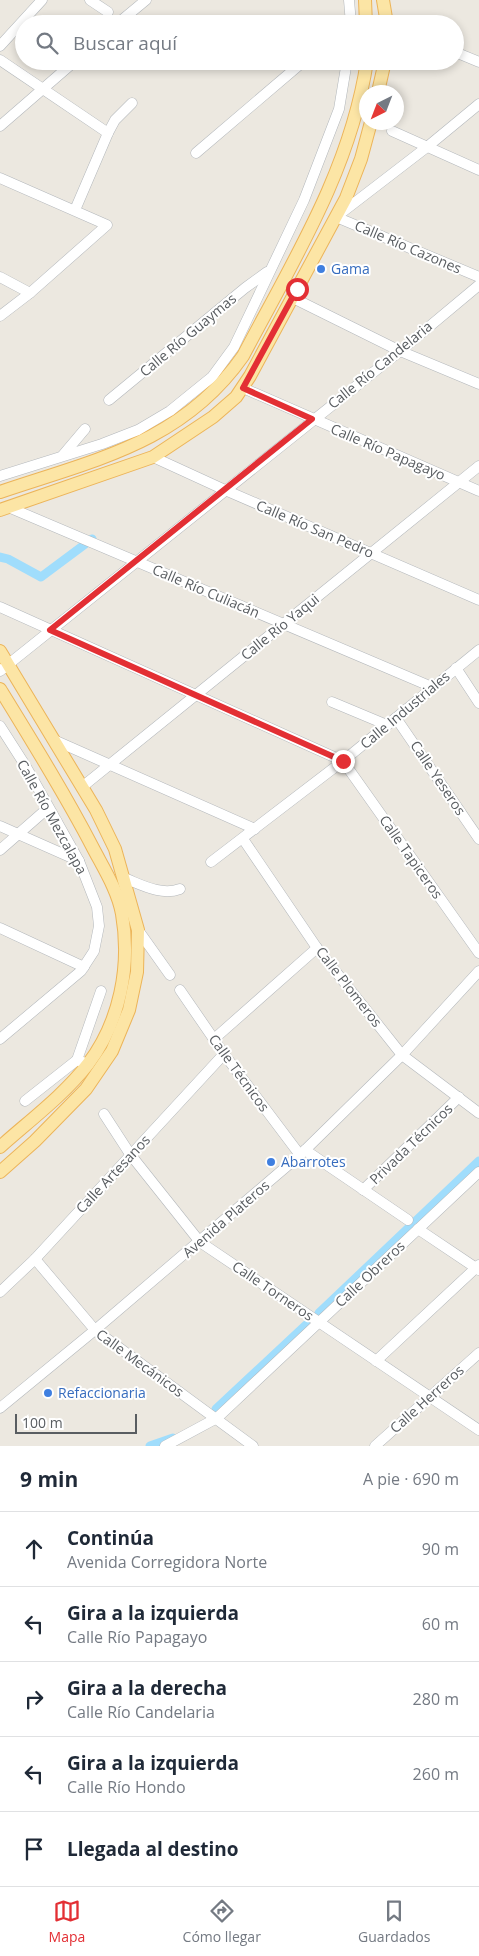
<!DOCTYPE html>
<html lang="es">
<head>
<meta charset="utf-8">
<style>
  :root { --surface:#fff; --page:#f6f6f7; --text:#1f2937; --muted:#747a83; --line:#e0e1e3; --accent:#e32f34 }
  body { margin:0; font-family:"Open Sans",sans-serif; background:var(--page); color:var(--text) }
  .compass { position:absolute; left:359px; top:85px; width:45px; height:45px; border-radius:50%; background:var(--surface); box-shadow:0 2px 8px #0003; rotate:222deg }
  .scale { position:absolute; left:15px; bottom:12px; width:122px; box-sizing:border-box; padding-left:5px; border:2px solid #595d61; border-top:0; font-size:14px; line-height:18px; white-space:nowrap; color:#595d61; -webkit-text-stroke:4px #fff; paint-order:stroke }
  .stop { position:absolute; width:15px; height:15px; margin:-11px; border:4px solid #e32f34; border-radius:50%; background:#fff }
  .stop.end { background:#e32f34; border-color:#fff; box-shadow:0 1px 5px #0008 }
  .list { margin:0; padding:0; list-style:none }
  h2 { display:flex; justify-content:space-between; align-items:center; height:65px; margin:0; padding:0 20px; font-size:21px }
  h2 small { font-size:16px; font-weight:400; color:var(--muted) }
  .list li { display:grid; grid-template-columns:32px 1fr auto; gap:15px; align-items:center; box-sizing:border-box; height:75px; padding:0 20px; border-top:1px solid var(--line) }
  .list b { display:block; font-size:19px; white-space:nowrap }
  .list p { margin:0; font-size:16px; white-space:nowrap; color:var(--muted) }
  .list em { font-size:16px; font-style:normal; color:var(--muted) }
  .icon { flex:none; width:28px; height:28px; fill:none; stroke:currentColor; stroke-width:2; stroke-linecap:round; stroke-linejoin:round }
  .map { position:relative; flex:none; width:479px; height:1446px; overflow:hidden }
  .search { position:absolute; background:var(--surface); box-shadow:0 2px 8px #0003; left:15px; right:15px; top:15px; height:55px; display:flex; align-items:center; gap:12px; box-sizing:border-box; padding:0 18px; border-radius:28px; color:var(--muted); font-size:19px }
  .sheet { height:440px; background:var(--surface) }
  nav { display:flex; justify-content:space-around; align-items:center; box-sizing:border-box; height:70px; border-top:1px solid var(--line); background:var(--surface); font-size:14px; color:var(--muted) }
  nav a { display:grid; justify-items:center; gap:2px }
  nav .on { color:var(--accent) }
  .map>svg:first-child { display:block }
</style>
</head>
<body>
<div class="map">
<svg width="479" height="1446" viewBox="0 0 479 1446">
  <rect width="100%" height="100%" fill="#ece8e0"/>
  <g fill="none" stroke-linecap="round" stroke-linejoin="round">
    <g stroke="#a0ddfc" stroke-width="9">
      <polyline points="0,557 8,559 41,577 92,539"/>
      <polyline points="319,1313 479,1161"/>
      <polyline points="216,1409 306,1325"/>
      <polyline points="150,1446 173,1438"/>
    </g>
    <g stroke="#b3b7bb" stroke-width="11">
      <g id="minor">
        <polyline points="90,0 108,12"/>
        <polyline points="349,0 351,24"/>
        <polyline points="117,24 146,0"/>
        <polyline points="0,46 42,0"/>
        <polyline points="455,52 479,62"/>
        <polyline points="0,60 108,133"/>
        <polyline points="479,104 427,147 336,217 479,277"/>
        <polyline points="0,126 75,61"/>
        <polyline points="392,131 479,170"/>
        <polyline points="196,153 304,61"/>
        <polyline points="0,178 107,225 30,293 0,316"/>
        <polyline points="75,210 108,133 115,120 132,103"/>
        <polyline points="0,277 30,293"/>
        <polyline points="293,298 400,351 479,384"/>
        <polyline points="243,388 479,491"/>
        <polyline points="109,400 245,288 267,272"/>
        <polyline points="63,455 85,429"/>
        <polyline points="153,457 225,490 479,600"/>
        <polyline points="0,476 102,444 138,430 170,411 212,377 234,347 304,200 339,109 347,61"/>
        <polyline points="8,507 432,687"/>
        <polyline points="0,607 343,761"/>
        <polyline points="456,668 479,703"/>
        <polyline points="0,671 400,351 479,285"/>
        <polyline points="332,702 387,725"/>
        <polyline points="396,718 479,839"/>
        <polyline points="0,726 25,765 79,861 97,907 99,926 94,951 81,971 0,1039"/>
        <polyline points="54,740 255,829"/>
        <polyline points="343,761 479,953"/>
        <polyline points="82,787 479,466"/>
        <polyline points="0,826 79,861"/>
        <polyline points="243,839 317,948 402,1055 479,1113"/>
        <polyline points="0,850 48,808"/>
        <polyline points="211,862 343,761 479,650"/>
        <path d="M124,878C142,885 161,896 180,889"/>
        <polyline points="0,928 84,967"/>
        <polyline points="138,930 170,975"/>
        <polyline points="180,990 224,1054 300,1155"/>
        <polyline points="214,1039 317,948"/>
        <polyline points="88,1064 77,1060 101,991"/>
        <polyline points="25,1101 77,1060"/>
        <polyline points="104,1114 130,1154 200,1242 479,1430"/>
        <polyline points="305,1150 408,1220"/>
        <polyline points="363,1190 459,1097"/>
        <polyline points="418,1229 479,1270"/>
        <polyline points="35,1259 95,1330 253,1446"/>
        <polyline points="0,1292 35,1259 224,1054"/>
        <polyline points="376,1361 479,1265"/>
        <polyline points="0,1408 95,1330 300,1155 402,1055 479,971"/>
        <polyline points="165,1446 217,1418 479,1172"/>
        <polyline points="375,1446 479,1353"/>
      </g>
    </g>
    <g stroke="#ecb459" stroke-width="14">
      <g id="major">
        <polyline points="365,0 366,24"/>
        <polyline points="383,0 387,24"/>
        <polyline points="378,92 385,61"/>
        <path d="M0,492C94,460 182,443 243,356C293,261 351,169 367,61"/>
        <polyline points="0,510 153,457 213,417 236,397 250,376 346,198 361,159 371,122"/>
        <polyline points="0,651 96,810 115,849 138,930 137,972 129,1010 112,1051 86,1089 35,1141 0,1172"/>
        <path d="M0,689C32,741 65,794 93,848C104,869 118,891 122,914C131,966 120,1022 88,1064C64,1095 29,1121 0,1147"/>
      </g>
    </g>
    <use href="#minor" stroke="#fff" stroke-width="10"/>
    <use href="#major" stroke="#fce5a5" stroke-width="12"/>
  </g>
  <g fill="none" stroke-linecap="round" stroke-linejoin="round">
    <polyline stroke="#e32f34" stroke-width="6" points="297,289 243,388 312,419 50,630 343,761"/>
  </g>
  <g fill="#3f7fe0" stroke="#fff" stroke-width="2">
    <circle cx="321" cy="269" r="5"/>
    <circle cx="271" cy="1162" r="5"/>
    <circle cx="48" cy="1393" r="5"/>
  </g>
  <g text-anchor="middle" stroke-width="4" stroke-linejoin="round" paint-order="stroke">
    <g font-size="14" fill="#595d61" stroke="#fff">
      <text transform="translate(408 247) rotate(23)" y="5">Calle Río Cazones</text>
      <text transform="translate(188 335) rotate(-40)" y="5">Calle Río Guaymas</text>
      <text transform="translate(380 365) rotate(-39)" y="5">Calle Río Candelaria</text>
      <text transform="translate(388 452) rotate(23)" y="5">Calle Río Papagayo</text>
      <text transform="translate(315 529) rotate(23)" y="5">Calle Río San Pedro</text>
      <text transform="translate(206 591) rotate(23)" y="5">Calle Río Culiacán</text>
      <text transform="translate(280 627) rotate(-39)" y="5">Calle Río Yaqui</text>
      <text transform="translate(405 710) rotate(-40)" y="5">Calle Industriales</text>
      <text transform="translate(438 778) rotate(56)" y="5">Calle Yeseros</text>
      <text transform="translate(52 817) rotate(61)" y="5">Calle Río Mezcalapa</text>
      <text transform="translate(411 857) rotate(55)" y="5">Calle Tapiceros</text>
      <text transform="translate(349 987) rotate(52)" y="5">Calle Plomeros</text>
      <text transform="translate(239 1073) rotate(54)" y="5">Calle Técnicos</text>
      <text transform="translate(411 1144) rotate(-44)" y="5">Privada Técnicos</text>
      <text transform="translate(113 1174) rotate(-47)" y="5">Calle Artesanos</text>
      <text transform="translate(226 1219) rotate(-41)" y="5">Avenida Plateros</text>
      <text transform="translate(370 1274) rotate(-43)" y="5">Calle Obreros</text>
      <text transform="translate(273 1291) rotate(34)" y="5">Calle Torneros</text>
      <text transform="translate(140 1363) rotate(36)" y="5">Calle Mecánicos</text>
      <text transform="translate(427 1399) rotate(-42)" y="5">Calle Herreros</text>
    </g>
    <g font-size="14" fill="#366cbe" stroke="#fff" text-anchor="start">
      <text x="331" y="274">Gama</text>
      <text x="281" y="1167">Abarrotes</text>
      <text x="58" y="1398">Refaccionaria</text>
    </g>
  </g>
</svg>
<svg class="compass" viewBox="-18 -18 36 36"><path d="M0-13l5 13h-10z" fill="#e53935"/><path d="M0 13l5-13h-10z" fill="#747a83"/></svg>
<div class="scale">100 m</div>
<div class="stop" style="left:297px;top:289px"></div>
<div class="stop end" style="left:343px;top:761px"></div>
<div class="search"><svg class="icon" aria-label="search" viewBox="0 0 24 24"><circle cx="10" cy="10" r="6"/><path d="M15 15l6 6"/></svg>Buscar aquí</div>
</div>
<section class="sheet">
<h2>9 min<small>A pie · 690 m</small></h2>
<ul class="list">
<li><svg class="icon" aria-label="ahead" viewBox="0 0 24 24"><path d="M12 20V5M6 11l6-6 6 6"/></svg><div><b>Continúa</b><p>Avenida Corregidora Norte</p></div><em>90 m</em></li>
<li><svg class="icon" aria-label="left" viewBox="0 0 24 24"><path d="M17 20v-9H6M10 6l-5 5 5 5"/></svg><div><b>Gira a la izquierda</b><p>Calle Río Papagayo</p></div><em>60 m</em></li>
<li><svg class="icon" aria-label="right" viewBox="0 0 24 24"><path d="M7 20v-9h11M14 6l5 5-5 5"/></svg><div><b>Gira a la derecha</b><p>Calle Río Candelaria</p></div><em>280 m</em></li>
<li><svg class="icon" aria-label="left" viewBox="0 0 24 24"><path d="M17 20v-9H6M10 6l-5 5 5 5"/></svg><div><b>Gira a la izquierda</b><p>Calle Río Hondo</p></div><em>260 m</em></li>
<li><svg class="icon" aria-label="arrive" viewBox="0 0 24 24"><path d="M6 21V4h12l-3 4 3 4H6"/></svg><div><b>Llegada al destino</b></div></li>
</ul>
</section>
<nav>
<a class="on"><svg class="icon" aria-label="map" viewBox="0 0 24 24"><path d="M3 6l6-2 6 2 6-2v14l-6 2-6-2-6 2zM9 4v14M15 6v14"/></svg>Mapa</a>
<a><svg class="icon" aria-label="directions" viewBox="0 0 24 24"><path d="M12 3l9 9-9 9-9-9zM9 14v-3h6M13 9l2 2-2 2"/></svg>Cómo llegar</a>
<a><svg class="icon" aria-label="saved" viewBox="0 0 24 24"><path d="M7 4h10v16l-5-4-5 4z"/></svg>Guardados</a>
</nav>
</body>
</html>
